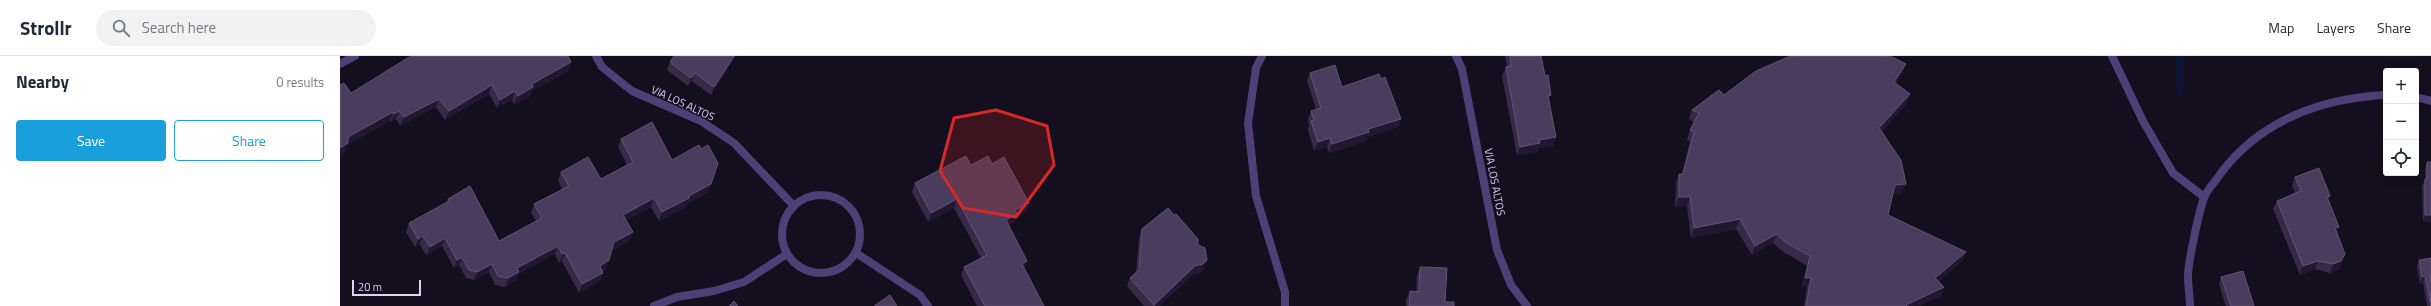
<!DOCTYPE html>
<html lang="en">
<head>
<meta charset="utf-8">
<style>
  :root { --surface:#fff; --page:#f2f2f3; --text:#1f2937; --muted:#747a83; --line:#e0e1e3; --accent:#1a9edc }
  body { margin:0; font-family:"Titillium Web",sans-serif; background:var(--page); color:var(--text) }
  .controls { position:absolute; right:12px; top:12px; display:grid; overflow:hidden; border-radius:4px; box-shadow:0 2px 10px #0003 }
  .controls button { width:36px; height:36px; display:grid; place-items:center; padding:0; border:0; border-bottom:1px solid var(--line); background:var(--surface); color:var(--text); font:20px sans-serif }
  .scale { position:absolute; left:12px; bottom:10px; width:69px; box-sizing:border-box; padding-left:4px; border:2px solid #ded1fa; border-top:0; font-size:11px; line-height:14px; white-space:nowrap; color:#ded1fa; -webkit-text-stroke:3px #140f1e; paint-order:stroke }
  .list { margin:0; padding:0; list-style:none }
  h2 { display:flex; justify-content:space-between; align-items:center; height:52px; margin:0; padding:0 16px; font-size:17px }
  h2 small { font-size:13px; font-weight:400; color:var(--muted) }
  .actions { display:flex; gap:8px; padding:12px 16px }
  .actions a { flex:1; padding:9px 0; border:1px solid var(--accent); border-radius:4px; text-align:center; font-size:14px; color:var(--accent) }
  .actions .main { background:var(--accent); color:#fff }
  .icon { flex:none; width:22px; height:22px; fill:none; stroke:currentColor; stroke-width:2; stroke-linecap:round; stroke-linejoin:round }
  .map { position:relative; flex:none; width:2091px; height:250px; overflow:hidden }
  header { display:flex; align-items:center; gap:24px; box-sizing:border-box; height:56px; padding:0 20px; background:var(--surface); border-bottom:1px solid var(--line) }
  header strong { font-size:19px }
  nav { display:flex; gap:22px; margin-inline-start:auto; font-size:14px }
  .search { width:280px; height:36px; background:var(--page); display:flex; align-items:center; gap:10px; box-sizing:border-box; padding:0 14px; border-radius:22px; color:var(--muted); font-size:15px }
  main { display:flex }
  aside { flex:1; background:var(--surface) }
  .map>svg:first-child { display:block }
</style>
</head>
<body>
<header>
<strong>Strollr</strong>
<div class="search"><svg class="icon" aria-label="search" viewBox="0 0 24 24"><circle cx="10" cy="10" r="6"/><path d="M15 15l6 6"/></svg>Search here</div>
<nav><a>Map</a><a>Layers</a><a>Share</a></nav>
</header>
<main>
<aside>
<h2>Nearby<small>0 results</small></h2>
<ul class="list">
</ul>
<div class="actions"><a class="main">Save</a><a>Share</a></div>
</aside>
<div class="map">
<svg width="2091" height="250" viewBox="0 0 2091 250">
  <rect width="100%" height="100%" fill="#140f1e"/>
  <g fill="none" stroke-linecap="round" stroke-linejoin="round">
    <polyline stroke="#0e1437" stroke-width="7" points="1840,0 1840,37"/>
    <g stroke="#4e3f77" stroke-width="8">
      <polyline points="256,0 262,11 292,35 361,65 394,87 454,150"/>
      <polyline points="922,0 916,12 908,67 916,140 945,236 945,250"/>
      <polyline points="1116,0 1122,13 1157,194 1171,229 1187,250"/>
      <polyline points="1772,0 1803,65 1833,117 1864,141"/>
      <polyline points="0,8 15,0"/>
      <circle cx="481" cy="178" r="39"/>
      <polyline points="516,197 580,239 588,250"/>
      <polyline points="314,250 337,241 374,235 404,226 447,198"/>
    </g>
    <g stroke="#4e3f77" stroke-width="8">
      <polyline points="2076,41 2091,45"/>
      <path d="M1850,250C1850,240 1848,230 1848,220C1848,207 1859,155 1864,142C1867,133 1876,125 1881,117C1921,64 1982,42 2046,39"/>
    </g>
  </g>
  <g fill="#372a49">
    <polygon points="1165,0 1201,0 1216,81 1213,90 1198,92 1197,96 1177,99 1162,20 1166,11 1167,11"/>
    <polygon points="395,1 371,39 352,25 348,30 327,14 330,6"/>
    <polygon points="231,6 228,15 192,35 190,40 174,48 172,44 157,52 149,38 105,64 96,51 60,70 56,63 51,66 50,65 7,89 4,96 0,99 0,29 11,37"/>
    <polygon points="970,17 1002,31 1041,23 1061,63 1058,71 1027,81 1026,85 989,97 987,91 974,95 968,74 969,69 968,64 971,55 976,53 967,25"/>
    <polygon points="1562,17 1556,27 1567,47 1542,75 1562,137 1553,138 1548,159 1626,196 1622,205 1599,225 1604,231 1601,240 1579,250 1464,250 1467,231 1462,231 1467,210 1442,195 1433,187 1412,199 1396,173 1351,182 1347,150 1335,151 1336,127 1339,118 1342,118 1350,85 1347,84 1350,74 1354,66 1349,63 1352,54 1384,39"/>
    <polygon points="281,83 332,104 371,128 368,136 347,148 346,151 319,165 311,151 286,164 290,185 272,194 266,213 263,215 263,217 260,225 239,237 222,205 219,207 215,198 178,218 176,224 165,231 155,229 149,216 134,224 126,222 119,209 114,212 102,190 86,199 80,188 75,191 66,176 69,167 106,147 108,143 159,185 196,165 191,157 194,148 222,133 218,124 221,116 261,123 287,109 278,91"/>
    <polygon points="2087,106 2091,166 2083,166 2082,130 2085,124 2085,113"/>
    <polygon points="652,108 689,147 686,156 676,161 674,166 669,169 684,213 704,250 637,250 621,219 624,211 641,202 614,152 588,166 572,136 575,127 631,109"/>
    <polygon points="1955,121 1990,140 1988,145 1999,171 1997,177 2002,207 1998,214 1990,217 1975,213 1960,219 1933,153 1937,145 1955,137 1952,130"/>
    <polygon points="802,173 858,189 864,212 860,217 852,219 819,250 804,250 787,230 790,222 796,216 799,182"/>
    <polygon points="2091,202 2091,250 2087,250 2083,227 2080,228 2077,211 2079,204"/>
    <polygon points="1080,211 1105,246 1114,250 1066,250 1066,244 1070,235 1076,236 1077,219"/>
    <polygon points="1881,221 1914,250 1886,250 1879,228"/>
  </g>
  <g fill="#211730">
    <polygon points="394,0 396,0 395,1 371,39 374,31"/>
    <polygon points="231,6 228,15 192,35 190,40 174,48 178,40 192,28"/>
    <polygon points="1566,8 1562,17 1551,35 1554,26"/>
    <polygon points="355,17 352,25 348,30 351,22"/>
    <polygon points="152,29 149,38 105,64 109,55"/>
    <polygon points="175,35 172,44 157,52 160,44"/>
    <polygon points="1570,38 1567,47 1536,81 1539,72"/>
    <polygon points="1211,39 1208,48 1208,40"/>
    <polygon points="99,43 96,51 60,70 64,61"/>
    <polygon points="59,55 56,63 51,66 54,58"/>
    <polygon points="53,56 50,65 7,89 4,96 0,99 0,92 8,81"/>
    <polygon points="1061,63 1058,71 1027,81 1026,85 989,97 992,88 1028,73"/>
    <polygon points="1216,81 1213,90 1198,92 1197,96 1177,99 1180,91 1199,84"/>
    <polygon points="990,82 987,91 974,95 978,86"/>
    <polygon points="371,128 368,136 347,148 346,151 319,165 322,156 349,140"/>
    <polygon points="1566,128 1562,137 1552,138 1555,129"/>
    <polygon points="1339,141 1350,141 1347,150 1335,151"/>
    <polygon points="314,142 311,151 280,167 283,159"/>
    <polygon points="617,143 614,152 588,166 591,157"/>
    <polygon points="689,147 686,156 676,161 674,166 663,172 666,164 675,154"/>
    <polygon points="2085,159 2091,159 2091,166 2083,166"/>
    <polygon points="1400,163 1396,173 1351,182 1354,172"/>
    <polygon points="1999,171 1996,179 1995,172"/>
    <polygon points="293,176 290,185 271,195 274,186"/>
    <polygon points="1437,178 1433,187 1412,199 1415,190"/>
    <polygon points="83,180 80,188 75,191 78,183"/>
    <polygon points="105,182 102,190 86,199 90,191"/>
    <polygon points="218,190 215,198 178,218 176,224 165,231 168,222 177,212"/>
    <polygon points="1626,196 1622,205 1592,231 1595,222"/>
    <polygon points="225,197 222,205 219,207 222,198"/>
    <polygon points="2005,198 2002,207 1998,214 1990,217 1993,208"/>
    <polygon points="122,201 119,209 114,212 117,204"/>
    <polygon points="269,204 266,213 256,218 260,210"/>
    <polygon points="867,204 864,212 860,217 852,219 819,250 813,250 814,249 855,210"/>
    <polygon points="687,205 684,214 682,208"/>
    <polygon points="1978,205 1975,213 1960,219 1963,210"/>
    <polygon points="152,208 149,216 134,224 137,216"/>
    <polygon points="263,217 260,225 239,237 242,228"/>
    <polygon points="2085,220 2083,227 2080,228 2082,221"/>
    <polygon points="1465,222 1471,222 1467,231 1462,231"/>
    <polygon points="1604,231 1601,240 1579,250 1565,250 1566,249"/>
  </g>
  <g fill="#493c5c" stroke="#605375">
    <polygon points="71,0 228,0 231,6 192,28 193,31 178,40 175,35 160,44 152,29 109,55 99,43 64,61 59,55 54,58 53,56 8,81 8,87 0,92 0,29 4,27 11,37"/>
    <polygon points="334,0 394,0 374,31 355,17 351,22 330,6"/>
    <polygon points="1170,0 1201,0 1205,20 1208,19 1211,39 1208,40 1216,81 1199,84 1200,87 1180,91 1166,11 1171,10"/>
    <polygon points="1455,0 1539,0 1542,1 1542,0 1550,0 1566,8 1554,26 1570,38 1539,72 1561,104 1566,128 1555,129 1548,159 1626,196 1595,222 1604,231 1566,249 1567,250 1466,250 1471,222 1465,222 1470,200 1445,186 1437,178 1415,190 1400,163 1354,172 1350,141 1339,141 1339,118 1343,118 1354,76 1350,74 1359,57 1352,54 1379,34 1384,39 1416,15 1448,1"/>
    <polygon points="995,9 1002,31 1039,18 1041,23 1045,21 1061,63 1028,73 1029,76 992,88 990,82 978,86 971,65 974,64 971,55 981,52 970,17"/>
    <polygon points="312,66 332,104 359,89 361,93 368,89 378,107 371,128 349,140 349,142 322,156 314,142 283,159 293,176 274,186 269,204 260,210 263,217 242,228 225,197 222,198 218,190 177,212 179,216 168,222 158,220 152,208 137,216 129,214 122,201 117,204 105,182 90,191 83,180 78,183 69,167 109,145 108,143 130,130 159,185 202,162 194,148 229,130 221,116 248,101 261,123 293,106 281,83"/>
    <polygon points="626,100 631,109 648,100 652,108 664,101 689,147 675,154 677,158 666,164 687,205 682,208 704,250 645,250 624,211 647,199 617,143 591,157 575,127"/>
    <polygon points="2087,106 2091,106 2091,159 2085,159 2085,123 2087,123"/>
    <polygon points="1979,112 1990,140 1987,141 1999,171 1995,172 2005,198 2001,205 1993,208 1978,205 1963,210 1937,145 1961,135 1955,121"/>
    <polygon points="828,152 834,159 836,158 858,183 858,189 865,192 867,204 863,208 855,210 814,249 790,222 799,214 802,173"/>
    <polygon points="2091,202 2091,250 2085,220 2082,221 2079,204"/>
    <polygon points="1080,211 1107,212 1105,246 1114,246 1114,250 1069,250 1070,235 1079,236"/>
    <polygon points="1903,215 1914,250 1891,250 1881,221"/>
    <polygon points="550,239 557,250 534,250"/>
    <polygon points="394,245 398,250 389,250"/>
  </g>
  <path fill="#d62828" fill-opacity="0.2" stroke="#d62828" stroke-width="3" stroke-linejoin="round" d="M656,54L707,70L714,109L676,161L623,152L600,115L614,62Z"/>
  <g text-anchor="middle" stroke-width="3" stroke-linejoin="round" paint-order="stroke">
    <g font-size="11" fill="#ded1fa" stroke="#140f1e">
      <text transform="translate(343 47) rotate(25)" y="4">VIA LOS ALTOS</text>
      <text transform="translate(1155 126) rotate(79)" y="4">VIA LOS ALTOS</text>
    </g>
  </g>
</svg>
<div class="controls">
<button>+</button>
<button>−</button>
<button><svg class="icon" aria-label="locate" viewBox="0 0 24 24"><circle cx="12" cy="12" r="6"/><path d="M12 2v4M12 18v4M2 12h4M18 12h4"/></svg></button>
</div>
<div class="scale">20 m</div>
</div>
</main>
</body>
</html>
